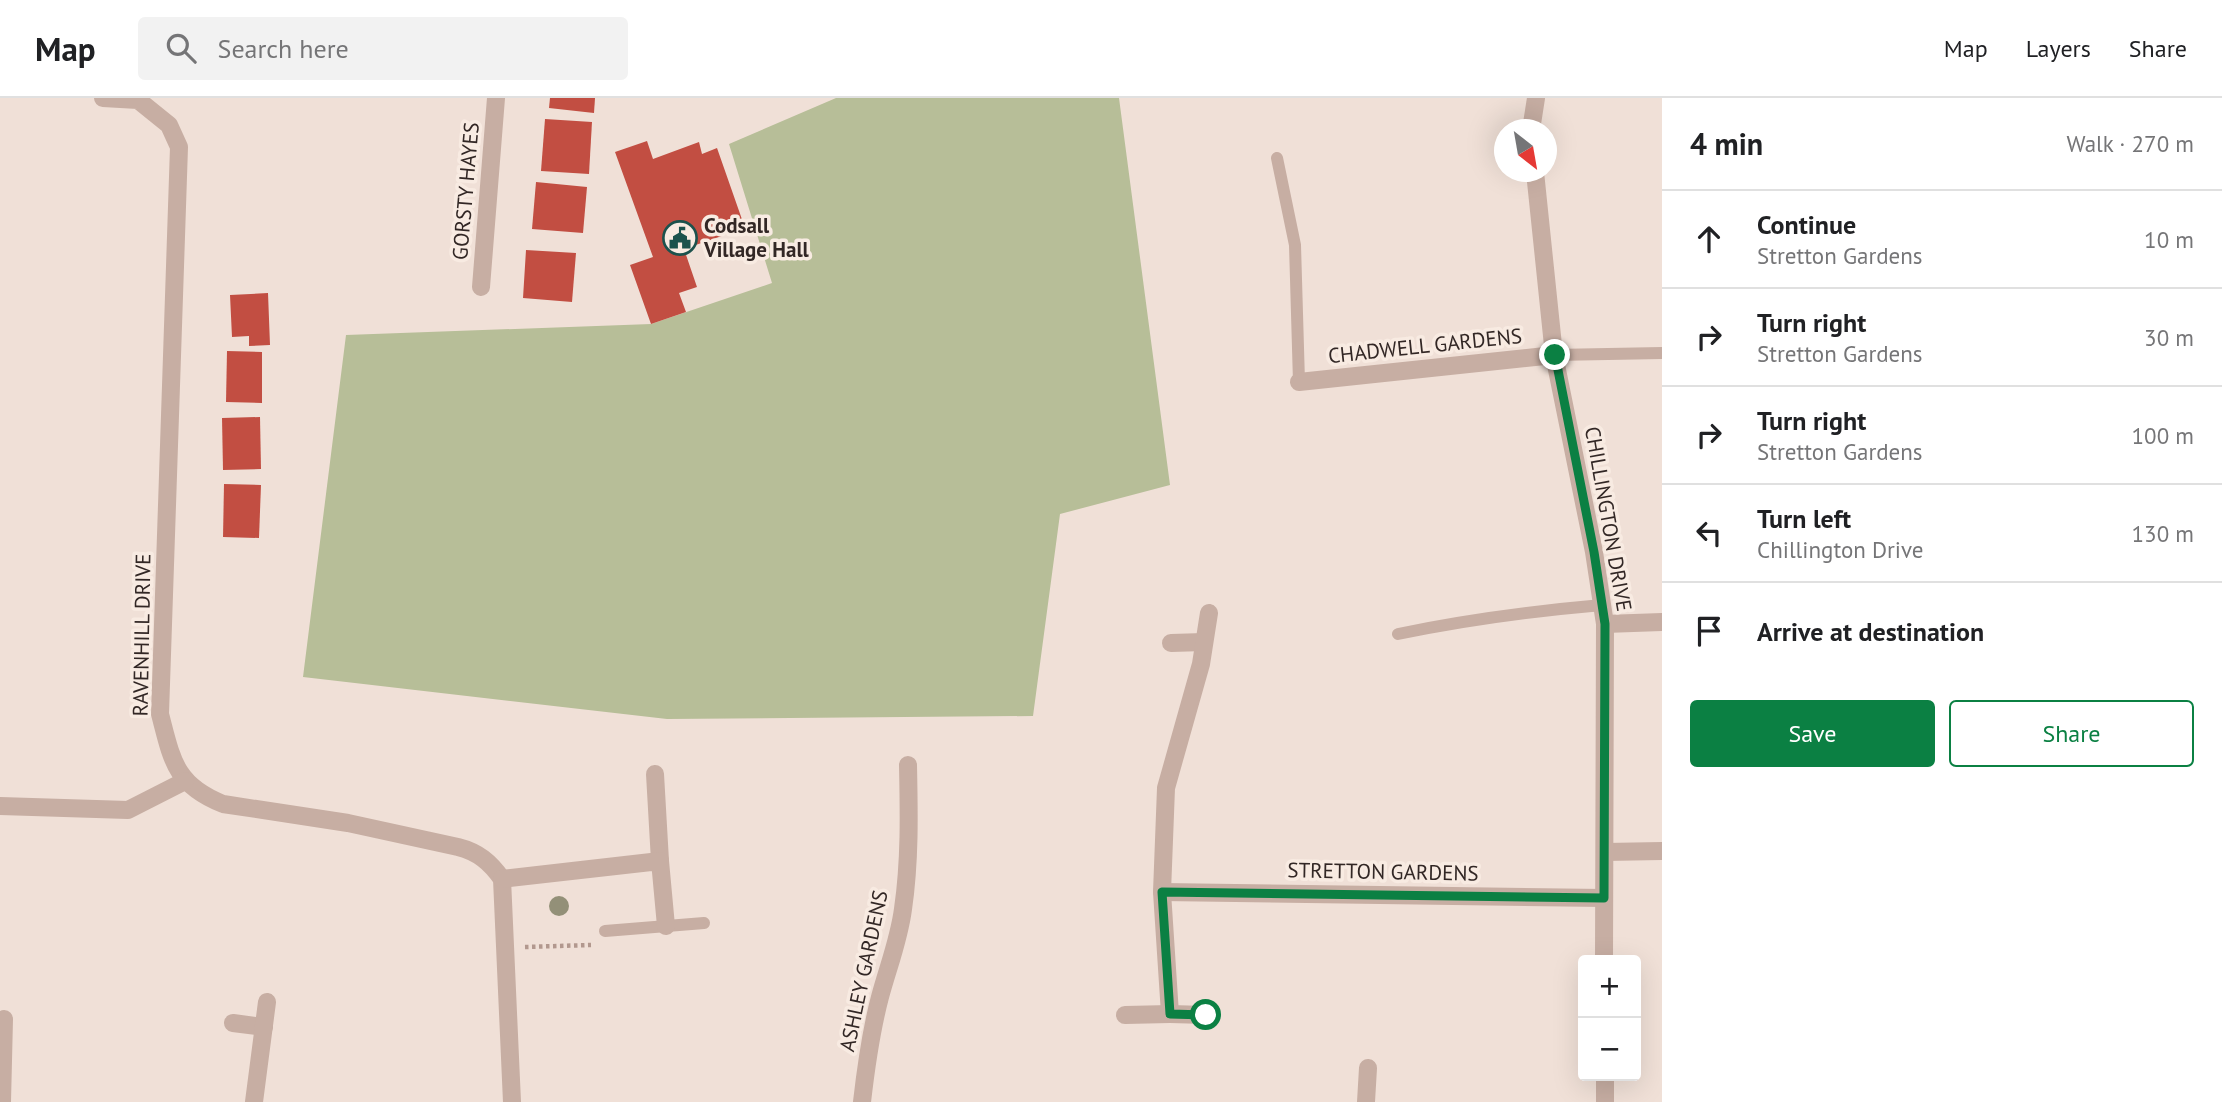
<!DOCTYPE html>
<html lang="en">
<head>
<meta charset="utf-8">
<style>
  :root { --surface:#fff; --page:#f2f2f2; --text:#202124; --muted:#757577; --line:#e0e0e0; --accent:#0b8043 }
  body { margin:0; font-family:"PT Sans",sans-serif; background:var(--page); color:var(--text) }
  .controls { position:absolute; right:21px; bottom:21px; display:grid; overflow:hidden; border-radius:7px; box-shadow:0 7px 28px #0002 }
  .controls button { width:63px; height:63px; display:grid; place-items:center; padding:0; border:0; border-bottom:2px solid var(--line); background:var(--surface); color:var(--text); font:35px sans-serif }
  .compass { position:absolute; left:1494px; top:21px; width:63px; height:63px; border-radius:50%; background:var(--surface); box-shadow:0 7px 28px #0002; rotate:149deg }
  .stop { position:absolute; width:21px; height:21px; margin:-16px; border:5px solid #0b8043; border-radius:50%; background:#fff }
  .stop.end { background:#0b8043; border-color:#fff; box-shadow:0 2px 7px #0008 }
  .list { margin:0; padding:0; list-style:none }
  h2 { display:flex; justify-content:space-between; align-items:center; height:91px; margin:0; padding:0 28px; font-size:30px }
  h2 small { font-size:23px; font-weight:400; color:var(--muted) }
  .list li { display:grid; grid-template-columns:46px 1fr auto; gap:21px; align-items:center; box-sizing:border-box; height:98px; padding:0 28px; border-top:2px solid var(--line) }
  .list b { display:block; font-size:26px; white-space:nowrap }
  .list p { margin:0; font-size:23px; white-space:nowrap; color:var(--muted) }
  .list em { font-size:23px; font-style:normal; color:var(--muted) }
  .actions { display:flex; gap:14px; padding:21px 28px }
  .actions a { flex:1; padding:16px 0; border:2px solid var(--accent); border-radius:7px; text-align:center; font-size:24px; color:var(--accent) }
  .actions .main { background:var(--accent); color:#fff }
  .icon { flex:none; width:38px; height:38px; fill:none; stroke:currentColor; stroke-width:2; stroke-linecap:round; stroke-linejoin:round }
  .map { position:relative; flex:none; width:1662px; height:1004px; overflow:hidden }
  header { display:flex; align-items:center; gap:42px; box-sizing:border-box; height:98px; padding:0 35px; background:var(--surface); border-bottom:2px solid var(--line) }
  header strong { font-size:33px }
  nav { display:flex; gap:38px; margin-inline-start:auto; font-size:24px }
  .search { width:490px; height:63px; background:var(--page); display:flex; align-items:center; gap:18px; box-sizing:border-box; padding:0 24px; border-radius:7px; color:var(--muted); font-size:26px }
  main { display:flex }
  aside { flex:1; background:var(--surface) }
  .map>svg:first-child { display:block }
</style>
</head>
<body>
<header>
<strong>Map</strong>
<div class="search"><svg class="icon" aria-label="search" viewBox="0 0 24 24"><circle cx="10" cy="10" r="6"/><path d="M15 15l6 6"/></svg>Search here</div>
<nav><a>Map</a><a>Layers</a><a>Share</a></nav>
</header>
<main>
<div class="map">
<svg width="1662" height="1004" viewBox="0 0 1662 1004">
  <rect width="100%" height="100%" fill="#f0e0d7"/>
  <polygon fill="#b7be98" points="836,0 1119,0 1170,387 1060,416 1033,618 667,621 303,579 346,237 651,226 772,185 729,46"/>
  <g fill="#c24e42">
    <polygon points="550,0 595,0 594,15 549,10"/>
    <polygon points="545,21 592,24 589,76 541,73"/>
    <polygon points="647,43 653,61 699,44 702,56 717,50 745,130 684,151 697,189 679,195 686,214 651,226 630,167 653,159 615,54"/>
    <polygon points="536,84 587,89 583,135 532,131"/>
    <polygon points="526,152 576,155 572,204 523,200"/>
    <polygon points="268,195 270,247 249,248 249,238 232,239 230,197"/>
    <polygon points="227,253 262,254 262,305 226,304"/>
    <polygon points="260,319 261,371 223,372 222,320"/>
    <polygon points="224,386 261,387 259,440 223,439"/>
  </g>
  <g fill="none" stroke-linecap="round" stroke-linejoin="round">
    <polyline stroke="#b2988e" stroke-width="4.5" stroke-dasharray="3.5 3.5" stroke-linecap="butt" points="525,849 591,847"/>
    <g stroke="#c7aea3" stroke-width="12">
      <polyline points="1277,60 1295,147 1299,284"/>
      <polyline points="1554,257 1662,255"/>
      <path d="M1398,536C1465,522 1533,513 1602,507"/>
      <polyline points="605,833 704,825"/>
    </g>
    <g stroke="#c7aea3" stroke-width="18">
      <path d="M103,0L138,2L169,27L179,49L160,616C172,662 175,687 223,706L348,725L458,749C478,754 490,764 502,781L512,1004"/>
      <polyline points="1531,32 1536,0"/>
      <polyline points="1535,74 1554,257 1594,454 1605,526 1604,862"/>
      <polyline points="481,189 496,0"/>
      <polyline points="1299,284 1554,257"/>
      <polyline points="1605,526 1662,524"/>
      <polyline points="1171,545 1204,544"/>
      <polyline points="655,676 660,763"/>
      <polyline points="0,708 128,712 185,683"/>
      <polyline points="1605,754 1662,753"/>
      <polyline points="502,781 660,763 666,828"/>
      <polyline points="1162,794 1604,800"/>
      <polyline points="1125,917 1170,916"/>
      <polyline points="1206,917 1170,916 1162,794 1166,690 1201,566 1209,515"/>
      <polyline points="233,925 264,929"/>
      <polyline points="1605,978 1605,1004"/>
      <polyline points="2,1004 4,921"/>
      <polyline points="254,1004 267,904"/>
      <path d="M862,1004C866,969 871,933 880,899C888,869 899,842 903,811C910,763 909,715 908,667"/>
      <polyline points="1366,1004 1368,970"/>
    </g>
  </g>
  <circle fill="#939078" cx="559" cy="808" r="10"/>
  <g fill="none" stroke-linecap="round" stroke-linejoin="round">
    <polyline stroke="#0b8043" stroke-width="9" points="1206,917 1170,916 1162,794 1604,800 1605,526 1594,454 1555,257"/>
  </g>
  <defs>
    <g id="civic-ring" transform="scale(1.75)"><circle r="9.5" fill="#f8ebe2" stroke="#1c524d" stroke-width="1.5"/><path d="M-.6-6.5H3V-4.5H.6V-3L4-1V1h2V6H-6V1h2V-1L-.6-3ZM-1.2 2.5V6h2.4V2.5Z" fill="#1c524d"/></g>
  </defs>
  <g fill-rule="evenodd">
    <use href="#civic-ring" x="680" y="140"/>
  </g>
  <g text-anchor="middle" stroke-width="7" stroke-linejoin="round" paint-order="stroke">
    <g font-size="21" fill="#322725" stroke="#f8ebe2">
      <text transform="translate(466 93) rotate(-85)" y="7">GORSTY HAYES</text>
      <text transform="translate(1425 248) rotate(-6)" y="7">CHADWELL GARDENS</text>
      <text transform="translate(1608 421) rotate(80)" y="7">CHILLINGTON DRIVE</text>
      <text transform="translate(142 537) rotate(-89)" y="7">RAVENHILL DRIVE</text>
      <text transform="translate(1383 774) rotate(1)" y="7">STRETTON GARDENS</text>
      <text transform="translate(864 873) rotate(-78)" y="7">ASHLEY GARDENS</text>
    </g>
    <g font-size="21" font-weight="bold" fill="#322725" stroke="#f8ebe2" text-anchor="start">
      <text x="704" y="135">Codsall<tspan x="704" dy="24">Village Hall</tspan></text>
    </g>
  </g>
</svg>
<div class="controls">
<button>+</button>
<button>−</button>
</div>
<svg class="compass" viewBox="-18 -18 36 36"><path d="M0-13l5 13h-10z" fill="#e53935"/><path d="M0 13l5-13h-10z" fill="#757577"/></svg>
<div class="stop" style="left:1206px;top:917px"></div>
<div class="stop end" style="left:1555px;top:257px"></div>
</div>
<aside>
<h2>4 min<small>Walk · 270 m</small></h2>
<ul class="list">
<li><svg class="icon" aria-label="ahead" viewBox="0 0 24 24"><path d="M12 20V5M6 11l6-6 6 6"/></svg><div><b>Continue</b><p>Stretton Gardens</p></div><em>10 m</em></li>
<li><svg class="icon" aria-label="right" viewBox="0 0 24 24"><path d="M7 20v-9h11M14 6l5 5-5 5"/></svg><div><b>Turn right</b><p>Stretton Gardens</p></div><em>30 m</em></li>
<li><svg class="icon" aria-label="right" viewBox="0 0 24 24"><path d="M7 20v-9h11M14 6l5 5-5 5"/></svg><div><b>Turn right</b><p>Stretton Gardens</p></div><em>100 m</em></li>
<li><svg class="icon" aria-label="left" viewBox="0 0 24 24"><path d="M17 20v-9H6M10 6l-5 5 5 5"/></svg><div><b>Turn left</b><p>Chillington Drive</p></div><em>130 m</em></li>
<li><svg class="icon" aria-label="arrive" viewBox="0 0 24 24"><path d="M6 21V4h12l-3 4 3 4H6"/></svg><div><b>Arrive at destination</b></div></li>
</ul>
<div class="actions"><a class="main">Save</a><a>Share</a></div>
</aside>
</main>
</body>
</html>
